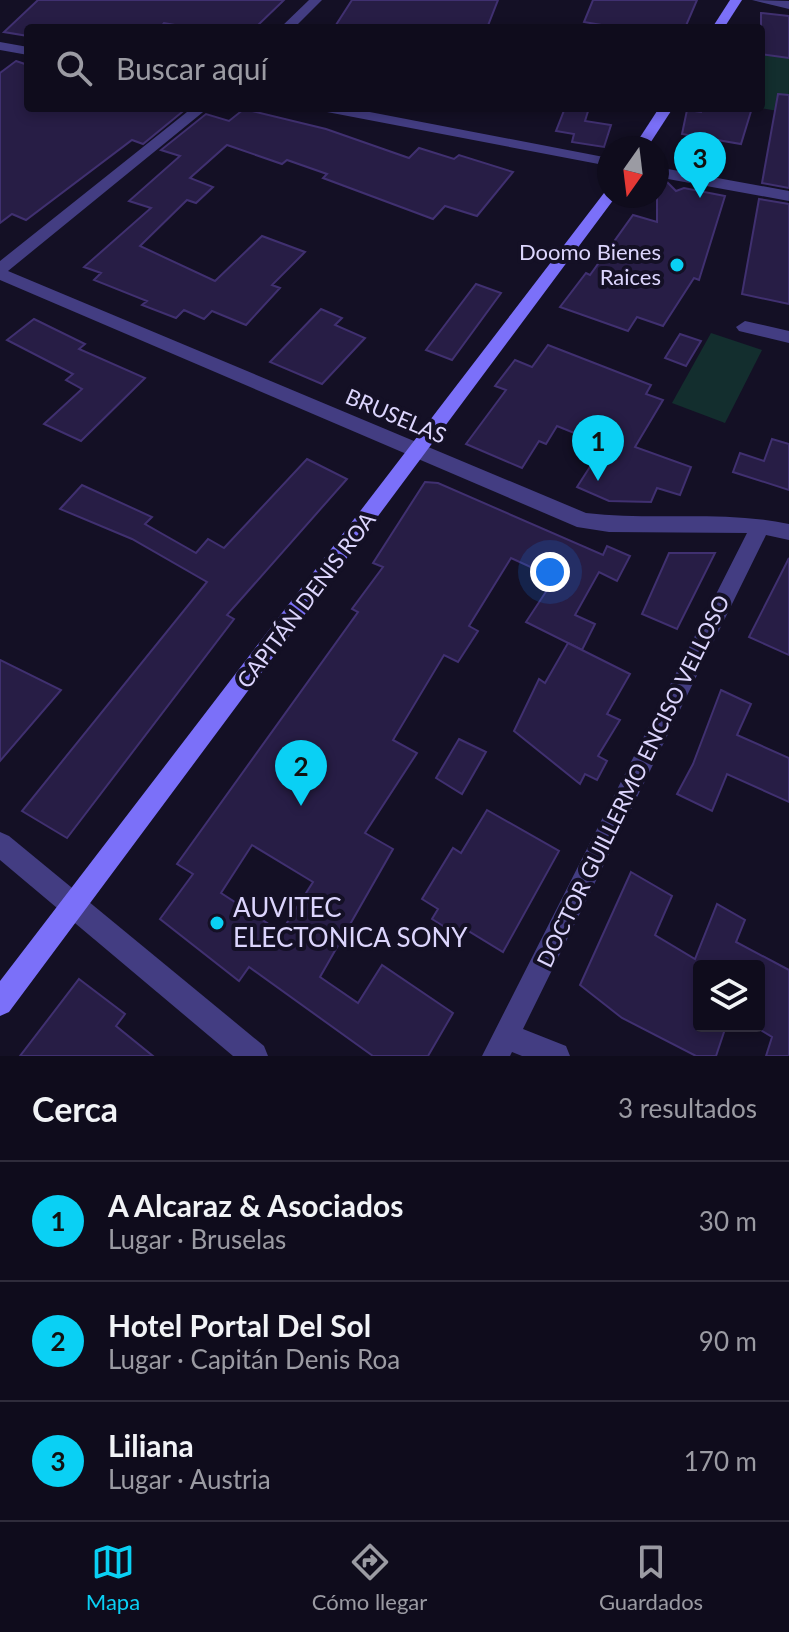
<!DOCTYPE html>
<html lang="es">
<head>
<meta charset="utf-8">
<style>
  :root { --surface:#0f0c1c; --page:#1d1a29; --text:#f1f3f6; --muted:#9b9ba3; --line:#2f2c3b; --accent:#0ad0f4 }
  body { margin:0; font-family:Lato,sans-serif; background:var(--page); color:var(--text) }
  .controls { position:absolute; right:24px; bottom:24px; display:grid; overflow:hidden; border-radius:8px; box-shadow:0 4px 12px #0003 }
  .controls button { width:72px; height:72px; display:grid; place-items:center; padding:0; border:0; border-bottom:2px solid var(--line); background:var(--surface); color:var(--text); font:40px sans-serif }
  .compass { position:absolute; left:597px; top:136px; width:72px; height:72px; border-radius:50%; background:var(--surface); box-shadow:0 4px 12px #0003; rotate:194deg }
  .you { position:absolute; left:550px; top:572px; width:28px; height:28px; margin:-20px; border:6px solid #fff; border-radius:50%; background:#1a73e8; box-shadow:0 0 0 12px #1a73e833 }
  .badge { display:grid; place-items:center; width:52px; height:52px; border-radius:50%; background:var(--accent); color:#111; font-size:26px; font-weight:700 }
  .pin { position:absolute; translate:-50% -66px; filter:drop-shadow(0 2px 4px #0008) }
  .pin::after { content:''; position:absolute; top:42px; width:28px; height:24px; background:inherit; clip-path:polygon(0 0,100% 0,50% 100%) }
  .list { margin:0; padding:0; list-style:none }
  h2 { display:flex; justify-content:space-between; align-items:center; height:104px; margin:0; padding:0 32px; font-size:34px }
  h2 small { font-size:26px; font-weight:400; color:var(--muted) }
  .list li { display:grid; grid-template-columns:52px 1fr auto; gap:24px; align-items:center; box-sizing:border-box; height:120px; padding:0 32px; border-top:2px solid var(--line) }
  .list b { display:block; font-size:30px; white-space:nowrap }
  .list p { margin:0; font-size:26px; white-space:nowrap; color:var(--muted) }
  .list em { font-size:26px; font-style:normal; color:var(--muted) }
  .icon { flex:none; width:44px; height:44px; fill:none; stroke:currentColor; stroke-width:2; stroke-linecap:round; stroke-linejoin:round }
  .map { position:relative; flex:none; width:789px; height:1056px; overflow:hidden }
  .search { position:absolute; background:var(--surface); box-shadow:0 4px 12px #0003; left:24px; right:24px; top:24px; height:88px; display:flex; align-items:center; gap:20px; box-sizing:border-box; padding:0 28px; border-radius:8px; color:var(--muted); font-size:30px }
  .sheet { height:464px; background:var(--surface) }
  nav { display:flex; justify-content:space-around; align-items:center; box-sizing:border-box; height:112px; border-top:2px solid var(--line); background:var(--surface); font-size:22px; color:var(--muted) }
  nav a { display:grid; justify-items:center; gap:4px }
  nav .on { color:var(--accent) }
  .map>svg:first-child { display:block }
</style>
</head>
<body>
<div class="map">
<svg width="789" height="1056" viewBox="0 0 789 1056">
  <rect width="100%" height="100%" fill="#141025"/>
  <g fill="#132e2e">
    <polygon points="761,54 789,58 789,113 761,108"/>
    <polygon points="711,333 762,350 725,423 672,403"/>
  </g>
  <g fill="#271d45" stroke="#403070" stroke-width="2" fill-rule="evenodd">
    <polygon points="38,0 284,0 255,28 192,28 164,23 160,28 28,28 28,36 4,32"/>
    <polygon points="352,0 498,0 487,28 334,28"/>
    <polygon points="593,0 697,0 685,28 619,28 584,22"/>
    <polygon points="761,13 789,16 789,58 761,54"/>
    <polygon points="16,61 28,65 28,108 187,108 143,144 132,140 26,220 12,214 0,223 0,73"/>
    <polygon points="778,94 789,95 789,188 762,183"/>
    <polygon points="565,108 589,108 585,121 611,125 604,147 572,142 574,134 556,131"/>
    <polygon points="702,108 752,108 741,144 682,134 687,110 701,112"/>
    <polygon points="244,109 326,129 409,158 419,148 454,159 459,155 513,172 477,216 445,206 433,219 323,178 327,174 287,160 282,164 227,145 190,178 213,187 196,203 187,200 140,246 215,281 262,236 305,252 272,285 280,288 246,325 212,311 204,319 184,310 176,318 142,305 147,301 94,280 101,273 84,267 151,208 129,201 180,156 161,150 206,114 229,121"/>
    <polygon points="657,180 667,182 676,191 684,188 725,196 699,280 694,278 663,326 637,317 628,331 560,307 586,273 590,275 633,215 657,222"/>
    <polygon points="759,199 789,204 789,304 742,294"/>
    <polygon points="476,284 501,293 452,360 426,350"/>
    <polygon points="321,309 342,318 335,325 365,338 322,384 270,362"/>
    <polygon points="34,319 85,344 79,349 145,378 81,441 44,424 82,389 66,380 73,374 7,340"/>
    <polygon points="680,334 701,341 686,366 665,358"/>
    <polygon points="548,345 651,385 646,394 663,400 635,447 691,467 680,495 657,488 651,502 609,501 577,487 604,445 557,426 546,444 539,441 522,468 466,444 506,390 495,386 515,360 532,367"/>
    <polygon points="772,439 789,444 789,490 733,472 740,453 764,461"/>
    <polygon points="307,459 347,479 227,615 234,619 67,838 22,811 207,582 132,539 60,509 82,485 152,517 145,524 196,553 208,539 224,548"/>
    <path d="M425,482L438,483L603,555L607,546L630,556L617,581L599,572L575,615L595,624L582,650L526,622L555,578L511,558L469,626L478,631L458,662L444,655L393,740L417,753L365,833L393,849L320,977L358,1003L382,965L453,1013L428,1056H373L249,967L239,981L160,919L193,874L177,864L358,612L352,609L383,567L373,563ZM252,845L313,882L281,932L221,893Z"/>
    <polygon points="669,553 715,553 677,629 642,614"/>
    <polygon points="789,558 789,655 749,637"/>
    <polygon points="568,643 630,674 607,714 620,720 598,756 607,761 597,780 585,774 580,784 514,731 539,679 545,683"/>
    <polygon points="0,660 61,690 0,761"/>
    <polygon points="721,690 751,704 737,735 789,758 789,802 727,774 712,811 677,794 693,764"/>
    <polygon points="459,739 486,752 462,794 436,778"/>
    <polygon points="487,810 559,851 503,952 465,929 461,937 432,919 438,909 422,899 453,848 461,853"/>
    <polygon points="631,872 672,896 655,935 695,959 717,904 745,920 736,942 789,970 789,1056 766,1056 772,1037 759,1029 759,966 699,966 699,1026 726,1026 716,1056 696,1056 622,1018 580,985"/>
    <polygon points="79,979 125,1014 116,1026 153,1056 20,1056"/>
  </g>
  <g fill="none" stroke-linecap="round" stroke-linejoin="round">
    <g fill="#433d82" fill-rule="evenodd">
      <polygon points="309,0 322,0 294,28 280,28"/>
      <polygon points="752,0 789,1 789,9"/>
      <polygon points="0,42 28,47 28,55 0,50"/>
      <path d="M192,108H208L8,271L586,513C654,521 722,510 789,524V540L766,535L523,1029L566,1046L570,1056H522L512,1052L510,1056H482L747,533L609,532L577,527L0,280V261Z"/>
      <polygon points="320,108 349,108 609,158 609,166 327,112"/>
      <polygon points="657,167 789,191 789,201 657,177"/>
      <polygon points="745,321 789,331 789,343 739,331 736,327"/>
      <polygon points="0,832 9,836 264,1046 268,1056 233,1056 0,860"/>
    </g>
    <g fill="#7b70f9" fill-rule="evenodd">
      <polygon points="730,0 742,0 724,28 712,28"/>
      <polygon points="659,108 673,108 647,148 633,148"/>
      <polygon points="609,191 609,196 617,196 614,199 9,1012 0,1016 0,981 604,193"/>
    </g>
  </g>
  <g fill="#0ad0f4" stroke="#141025" stroke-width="3">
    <circle cx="677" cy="265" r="8"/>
    <circle cx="217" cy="923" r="8"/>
  </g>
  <g text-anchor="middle" stroke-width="8" stroke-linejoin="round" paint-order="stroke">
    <g font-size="22" fill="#dcd5fd" stroke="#141025" text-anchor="end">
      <text x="661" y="260">Doomo Bienes<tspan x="661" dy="25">Raices</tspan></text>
    </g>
    <g font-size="22" fill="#dcd5fd" stroke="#141025">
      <text transform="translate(396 416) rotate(23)" y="8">BRUSELAS</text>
      <text transform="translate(306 600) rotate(-53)" y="8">CAPITÁN DENIS ROA</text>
      <text transform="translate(633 781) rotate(-64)" y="8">DOCTOR GUILLERMO ENCISO VELLOSO</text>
    </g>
    <g font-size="26" fill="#dcd5fd" stroke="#141025" text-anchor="start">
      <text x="233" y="917">AUVITEC<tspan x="233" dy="30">ELECTONICA SONY</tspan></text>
    </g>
  </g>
</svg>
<div class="controls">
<button><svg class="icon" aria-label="layers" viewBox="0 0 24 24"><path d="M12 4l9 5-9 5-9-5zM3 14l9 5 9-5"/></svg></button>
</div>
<svg class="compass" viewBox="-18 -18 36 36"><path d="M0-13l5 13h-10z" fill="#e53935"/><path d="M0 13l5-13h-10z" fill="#9b9ba3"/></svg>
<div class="you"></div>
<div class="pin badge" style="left:598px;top:481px">1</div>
<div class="pin badge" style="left:301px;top:806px">2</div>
<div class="pin badge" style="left:700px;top:198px">3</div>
<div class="search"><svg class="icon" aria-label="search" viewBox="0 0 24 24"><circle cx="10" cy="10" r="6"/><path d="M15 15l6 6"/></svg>Buscar aquí</div>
</div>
<section class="sheet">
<h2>Cerca<small>3 resultados</small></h2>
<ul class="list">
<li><span class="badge">1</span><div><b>A Alcaraz &amp; Asociados</b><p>Lugar · Bruselas</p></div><em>30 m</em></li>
<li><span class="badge">2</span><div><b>Hotel Portal Del Sol</b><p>Lugar · Capitán Denis Roa</p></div><em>90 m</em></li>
<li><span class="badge">3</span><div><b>Liliana</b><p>Lugar · Austria</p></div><em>170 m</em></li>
</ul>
</section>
<nav>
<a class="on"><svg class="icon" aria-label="map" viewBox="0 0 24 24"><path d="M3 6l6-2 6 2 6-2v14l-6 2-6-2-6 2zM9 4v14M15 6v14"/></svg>Mapa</a>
<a><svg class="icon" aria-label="directions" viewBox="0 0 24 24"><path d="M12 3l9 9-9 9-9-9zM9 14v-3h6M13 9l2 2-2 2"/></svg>Cómo llegar</a>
<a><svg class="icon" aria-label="saved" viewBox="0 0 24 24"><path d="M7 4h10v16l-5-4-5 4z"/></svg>Guardados</a>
</nav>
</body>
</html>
